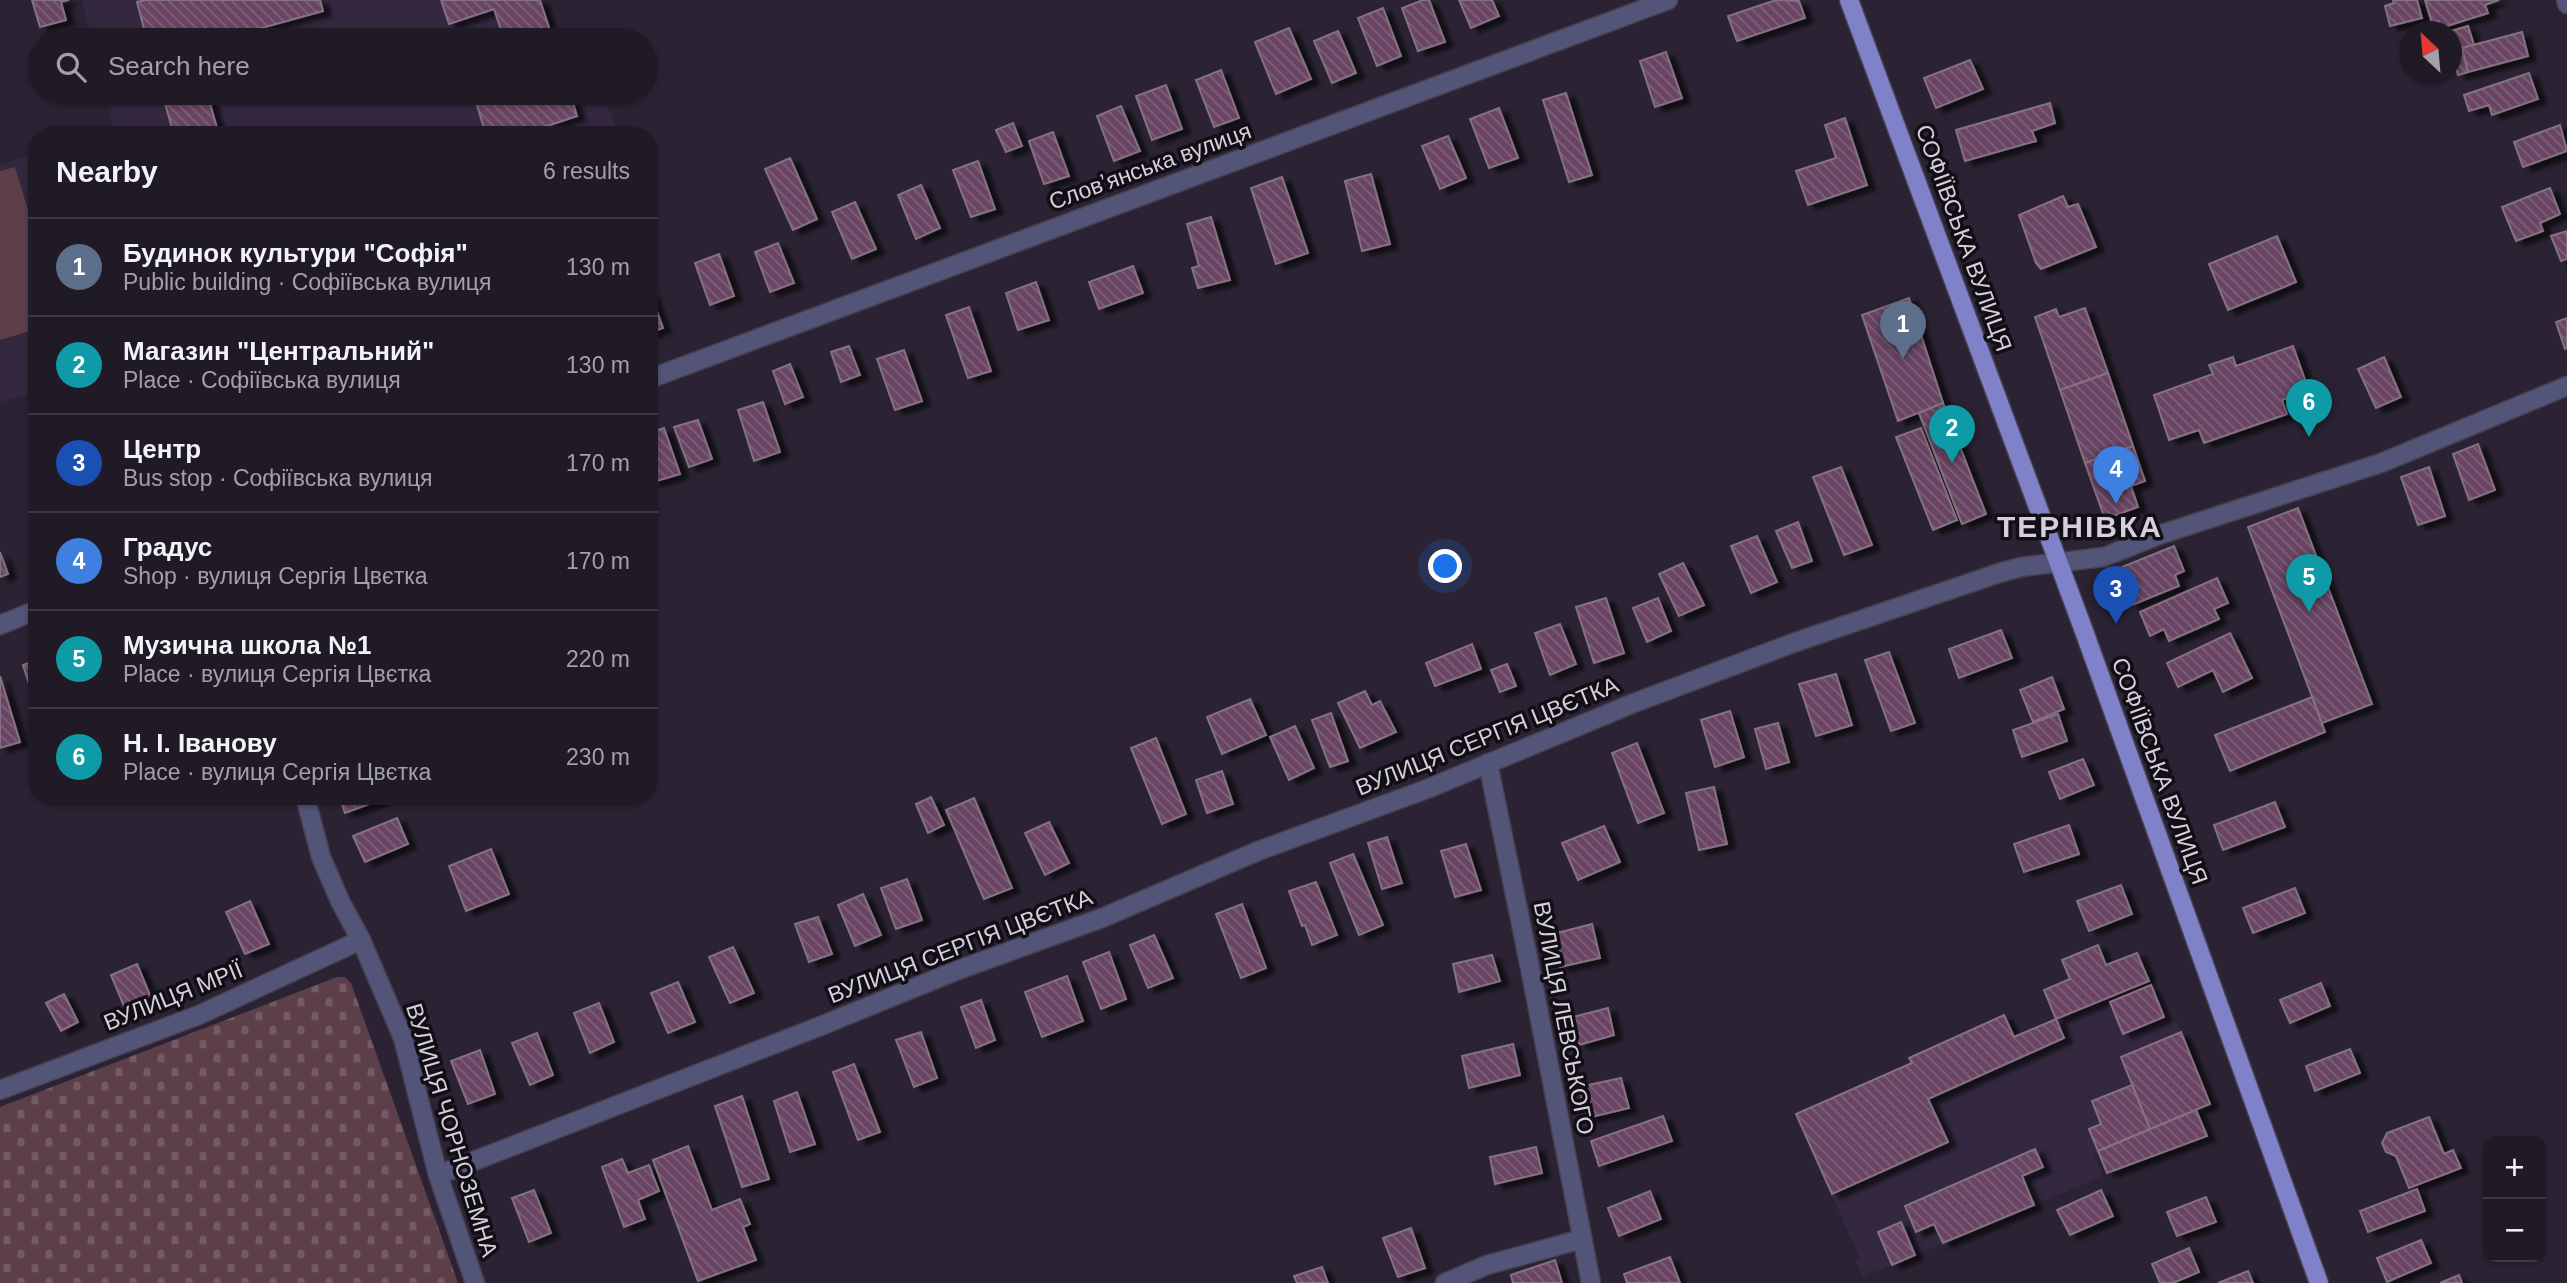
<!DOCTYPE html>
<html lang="en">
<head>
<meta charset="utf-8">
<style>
  :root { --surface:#201a26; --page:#2d2732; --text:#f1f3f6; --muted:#a2a1a7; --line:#3d3843; --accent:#f0a63f }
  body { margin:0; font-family:Helvetica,sans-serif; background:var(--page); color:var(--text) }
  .controls { position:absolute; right:21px; bottom:21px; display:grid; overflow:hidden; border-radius:14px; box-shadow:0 2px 5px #0004 }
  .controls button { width:63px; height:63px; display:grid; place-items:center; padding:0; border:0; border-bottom:2px solid var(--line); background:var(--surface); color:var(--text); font:35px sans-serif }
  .compass { position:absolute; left:2399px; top:21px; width:63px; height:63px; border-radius:50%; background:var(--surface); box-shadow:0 2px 5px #0004; rotate:334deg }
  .you { position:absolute; left:1446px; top:567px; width:24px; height:24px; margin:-18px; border:5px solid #fff; border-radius:50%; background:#1a73e8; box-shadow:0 0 0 10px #1a73e833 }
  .badge { display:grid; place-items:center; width:46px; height:46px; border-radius:50%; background:var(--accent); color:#fff; font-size:23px; font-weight:700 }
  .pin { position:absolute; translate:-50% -58px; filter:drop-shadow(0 2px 4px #0008) }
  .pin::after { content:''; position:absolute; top:37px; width:24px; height:21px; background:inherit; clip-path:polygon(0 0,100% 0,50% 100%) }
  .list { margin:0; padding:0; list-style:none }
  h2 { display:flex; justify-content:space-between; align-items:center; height:91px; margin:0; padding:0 28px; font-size:30px }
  h2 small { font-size:23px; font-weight:400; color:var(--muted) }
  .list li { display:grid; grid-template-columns:46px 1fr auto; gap:21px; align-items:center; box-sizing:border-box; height:98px; padding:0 28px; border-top:2px solid var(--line) }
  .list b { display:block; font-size:26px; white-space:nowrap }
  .list p { margin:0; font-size:23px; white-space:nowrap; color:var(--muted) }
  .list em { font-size:23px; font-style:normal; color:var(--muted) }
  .icon { flex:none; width:38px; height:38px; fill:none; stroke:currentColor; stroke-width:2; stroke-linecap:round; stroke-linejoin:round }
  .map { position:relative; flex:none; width:2567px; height:1283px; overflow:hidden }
  .search { position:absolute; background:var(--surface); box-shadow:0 2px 5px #0004; left:28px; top:28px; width:630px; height:77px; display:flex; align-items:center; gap:18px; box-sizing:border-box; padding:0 24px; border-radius:38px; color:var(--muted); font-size:26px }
  .panel { position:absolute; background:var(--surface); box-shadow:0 2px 5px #0004; left:28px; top:126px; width:630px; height:679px; border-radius:28px }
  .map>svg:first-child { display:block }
</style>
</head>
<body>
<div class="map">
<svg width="2567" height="1283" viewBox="0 0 2567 1283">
  <defs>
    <pattern id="cemetery-stones" width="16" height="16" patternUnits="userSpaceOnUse" patternTransform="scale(1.75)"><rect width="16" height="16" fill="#5d3f4a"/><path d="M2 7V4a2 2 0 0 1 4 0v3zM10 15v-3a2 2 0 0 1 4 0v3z" fill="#735a64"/></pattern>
    <pattern id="building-back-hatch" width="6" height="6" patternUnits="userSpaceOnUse" patternTransform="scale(1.75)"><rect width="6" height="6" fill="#694564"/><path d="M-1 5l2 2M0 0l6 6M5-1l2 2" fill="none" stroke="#7e5f7a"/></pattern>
    <filter id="shadow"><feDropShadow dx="8" dy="4.5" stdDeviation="2" flood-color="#0009"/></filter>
  </defs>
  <rect width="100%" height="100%" fill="#2b2333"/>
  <g fill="#33283f">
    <polygon points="82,0 540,0 553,40 92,40"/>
    <polygon points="105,93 602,93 620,135 104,135 114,131"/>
    <polygon points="37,154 37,391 0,402 0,164"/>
    <polygon points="2158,977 2181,1032 2121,1057 2150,1129 2094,1153 2103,1176 1863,1277 1856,1262 1860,1259 1796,1114 1911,1063 1909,1058 2004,1015 2014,1037"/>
  </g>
  <polygon fill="url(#cemetery-stones)" points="337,977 345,977 351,983 458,1283 0,1283 0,1107"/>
  <polygon fill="#5d3f4a" points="15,167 37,240 37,329 0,340 0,171"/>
  <g fill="url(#building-back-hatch)" stroke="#857281" stroke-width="2" filter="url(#shadow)">
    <polygon points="32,0 69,0 61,2 66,20 40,27"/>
    <polygon points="145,0 320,0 323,11 218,40 147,40 137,2"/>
    <polygon points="441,0 540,0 553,40 499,40 504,39 494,9 449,24"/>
    <polygon points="1423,0 1429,0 1445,42 1418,51 1402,8"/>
    <polygon points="1459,0 1492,0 1499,16 1471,28"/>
    <polygon points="1776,0 1799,1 1805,18 1737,41 1728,16"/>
    <polygon points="2393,0 2417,0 2422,18 2390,26 2385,6 2394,3"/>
    <polygon points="2425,0 2499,0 2485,5 2488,13 2441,28 2439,21 2432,23"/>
    <polygon points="1383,8 1401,56 1377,66 1358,18"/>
    <polygon points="2468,26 2474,45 2452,51 2452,32 2448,32"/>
    <polygon points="1289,28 1311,79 1276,94 1255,42"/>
    <polygon points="1338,31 1356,73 1332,83 1314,41"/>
    <polygon points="2522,32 2528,56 2468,72 2462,48"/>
    <polygon points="2462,48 2468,72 2458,75 2455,65 2452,66 2452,51"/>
    <polygon points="1666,52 1682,98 1655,107 1640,61"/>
    <polygon points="1970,60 1983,89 1936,108 1924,78"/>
    <polygon points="1221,70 1239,118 1214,127 1196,80"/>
    <polygon points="2529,73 2538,99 2492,115 2489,105 2469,111 2464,95"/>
    <polygon points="1166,85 1182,129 1152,140 1136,96"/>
    <polygon points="162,93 207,93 219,135 174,135"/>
    <polygon points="503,93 570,93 577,116 520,135 486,135 476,102"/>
    <polygon points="1566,93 1592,175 1569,182 1543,100"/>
    <polygon points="2050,103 2055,123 2032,131 2036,141 1965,161 1956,130"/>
    <polygon points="1121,106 1140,151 1114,161 1097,116"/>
    <polygon points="1499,108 1518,158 1489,168 1470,119"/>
    <polygon points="1845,118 1867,185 1808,205 1796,171 1836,158 1825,125"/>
    <polygon points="1013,123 1022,146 1006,152 996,130"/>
    <polygon points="2560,125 2567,151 2523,167 2514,142"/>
    <polygon points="1053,132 1069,176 1044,184 1029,141"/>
    <polygon points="1448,136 1466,178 1440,189 1422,146"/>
    <polygon points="790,158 817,219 793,230 765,169"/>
    <polygon points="978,161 995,209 971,217 953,170"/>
    <polygon points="1371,174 1390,244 1362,251 1345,181"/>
    <polygon points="1282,177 1308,253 1276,264 1251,188"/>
    <polygon points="921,185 940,228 916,239 898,195"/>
    <polygon points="2550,188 2560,214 2540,223 2543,231 2516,241 2502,207"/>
    <polygon points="2063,196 2068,207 2078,204 2096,247 2041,269 2036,263 2019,215"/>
    <polygon points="855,202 876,249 852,259 832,212"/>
    <polygon points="1211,217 1230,280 1198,288 1192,268 1199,266 1187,224"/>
    <polygon points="2567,231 2567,259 2561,261 2551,236"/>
    <polygon points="2277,236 2296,282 2228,310 2209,264"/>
    <polygon points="778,243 794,283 770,292 755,252"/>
    <polygon points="719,254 734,296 710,305 695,263"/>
    <polygon points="1133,266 1143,293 1099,309 1089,282"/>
    <polygon points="1036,282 1049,320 1018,330 1006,293"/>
    <polygon points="649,290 663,328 649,333"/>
    <polygon points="1909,298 1943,403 1898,421 1862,315"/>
    <polygon points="969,307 991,371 968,378 946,315"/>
    <polygon points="2085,308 2108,373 2060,390 2035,317 2056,309 2059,317"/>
    <polygon points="2567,318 2567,348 2565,349 2556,322"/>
    <polygon points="849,346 860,375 841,382 831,352"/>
    <polygon points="2293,346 2309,391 2282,400 2287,414 2204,443 2199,430 2169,440 2154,395 2213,374 2209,365 2233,357 2236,366"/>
    <polygon points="904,350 922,401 895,410 877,359"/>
    <polygon points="2384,357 2401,397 2376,408 2358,369"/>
    <polygon points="790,364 803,397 785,404 773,371"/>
    <polygon points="2108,373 2133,446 2085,463 2060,390"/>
    <polygon points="763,402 780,452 754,461 738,410"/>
    <polygon points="1943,403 1986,514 1962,524 1919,413"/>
    <polygon points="698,420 712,459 689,467 674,427"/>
    <polygon points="664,428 680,474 653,482 649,470 649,433"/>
    <polygon points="1921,428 1957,520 1933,530 1896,437"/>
    <polygon points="2478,444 2495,490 2469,500 2453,454"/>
    <polygon points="2133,446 2145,481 2131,486 2138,507 2105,519 2085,463"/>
    <polygon points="1841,467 1872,545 1844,555 1813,477"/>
    <polygon points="2429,467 2445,516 2418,525 2401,477"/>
    <polygon points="2298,508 2372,704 2322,723 2248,527"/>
    <polygon points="1798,522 1812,561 1792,568 1776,531"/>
    <polygon points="1757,536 1777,582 1751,593 1731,546"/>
    <polygon points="2174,546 2184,571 2175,575 2179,586 2132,605 2121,579 2126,577 2122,567"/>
    <polygon points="0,552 8,574 0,577"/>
    <polygon points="1683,563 1704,605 1679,616 1659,574"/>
    <polygon points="2217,578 2228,603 2214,609 2219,619 2169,641 2164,629 2150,636 2140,612"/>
    <polygon points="1606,598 1624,653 1594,663 1576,607"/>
    <polygon points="1658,598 1671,631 1647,642 1633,608"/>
    <polygon points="1560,624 1576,664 1550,675 1535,633"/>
    <polygon points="2001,630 2012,658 1959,678 1949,649"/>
    <polygon points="2230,633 2252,678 2223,692 2213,670 2178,687 2167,663"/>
    <polygon points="1472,644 1481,669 1435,686 1426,663"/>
    <polygon points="1889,652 1915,723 1891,731 1865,660"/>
    <polygon points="37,660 37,708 23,665"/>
    <polygon points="1507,664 1516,686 1500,692 1491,670"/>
    <polygon points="1836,674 1852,725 1816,736 1799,684"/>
    <polygon points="0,676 20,742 0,748"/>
    <polygon points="2052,677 2064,709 2033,722 2020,690"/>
    <polygon points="1365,691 1372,705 1380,701 1396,732 1360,748 1338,703"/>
    <polygon points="2312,697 2325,732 2230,771 2215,735"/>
    <polygon points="1250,699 1266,735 1222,754 1207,717"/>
    <polygon points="1730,711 1744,757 1715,767 1701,720"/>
    <polygon points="1331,713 1348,761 1330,767 1312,720"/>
    <polygon points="2058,714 2067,741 2022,757 2013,730"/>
    <polygon points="1778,723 1789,762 1766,769 1755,729"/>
    <polygon points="1295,726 1314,768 1289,780 1270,737"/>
    <polygon points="1156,738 1186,814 1162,824 1131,748"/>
    <polygon points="1637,743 1664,813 1638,823 1612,753"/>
    <polygon points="2083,759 2094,785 2060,799 2049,772"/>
    <polygon points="1222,771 1233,804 1207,813 1196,780"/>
    <polygon points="1714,787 1727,844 1699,850 1686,793"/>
    <polygon points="339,796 391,796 345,813"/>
    <polygon points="931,797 944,825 928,833 916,804"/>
    <polygon points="974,798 1012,888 984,899 946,810"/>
    <polygon points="2275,802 2285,827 2223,850 2214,825"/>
    <polygon points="397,818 408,844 365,862 353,836"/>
    <polygon points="1049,822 1069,863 1045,875 1025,833"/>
    <polygon points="2069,825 2079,854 2024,872 2014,844"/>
    <polygon points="1604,826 1620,862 1578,880 1562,843"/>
    <polygon points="1387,837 1402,883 1382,889 1368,843"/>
    <polygon points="1466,844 1481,890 1455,897 1441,851"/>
    <polygon points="491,849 509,894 466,911 449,866"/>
    <polygon points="1353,854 1383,925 1359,935 1330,863"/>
    <polygon points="907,879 922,920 896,929 881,888"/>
    <polygon points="1316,882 1337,935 1312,945 1305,925 1302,926 1289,891"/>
    <polygon points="2121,885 2132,914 2089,931 2077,901"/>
    <polygon points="2295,888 2305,913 2253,933 2243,908"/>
    <polygon points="863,894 881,935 855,946 838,905"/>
    <polygon points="250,901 269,944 245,954 226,912"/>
    <polygon points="1242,904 1266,968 1241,978 1216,914"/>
    <polygon points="818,917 832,954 809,962 795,924"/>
    <polygon points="1592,924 1600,958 1560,967 1553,934"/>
    <polygon points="1154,935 1173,978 1148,988 1130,945"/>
    <polygon points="2098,945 2106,965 2137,953 2149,981 2056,1019 2044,990 2070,979 2062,960"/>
    <polygon points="733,947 754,993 730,1003 709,957"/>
    <polygon points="1109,952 1126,999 1101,1009 1083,962"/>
    <polygon points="1492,955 1500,981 1459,992 1453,964"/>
    <polygon points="137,964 152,1000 126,1011 111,975"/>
    <polygon points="1067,976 1083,1021 1042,1037 1025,992"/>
    <polygon points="678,982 695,1022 668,1033 651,993"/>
    <polygon points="2321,983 2330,1006 2290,1023 2280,1000"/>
    <polygon points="2151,985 2164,1017 2123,1034 2110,1002"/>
    <polygon points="64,994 78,1022 61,1031 46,1003"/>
    <polygon points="981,1000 995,1040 976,1048 961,1007"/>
    <polygon points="599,1003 614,1042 590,1053 574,1013"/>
    <polygon points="1608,1008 1614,1035 1579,1045 1573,1017"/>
    <polygon points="2004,1015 2014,1037 2056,1019 2064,1038 1928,1099 1948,1142 1832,1194 1796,1114 1912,1063 1909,1058"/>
    <polygon points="921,1032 937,1078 914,1087 896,1040"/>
    <polygon points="2181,1032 2210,1104 2150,1129 2121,1057"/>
    <polygon points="537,1033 553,1075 530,1085 512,1043"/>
    <polygon points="1513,1044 1520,1075 1469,1088 1462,1056"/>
    <polygon points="2350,1049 2360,1073 2315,1091 2306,1066"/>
    <polygon points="480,1050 495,1094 468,1104 451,1061"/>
    <polygon points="854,1064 880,1132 858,1140 833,1072"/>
    <polygon points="1621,1078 1629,1108 1587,1118 1579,1087"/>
    <polygon points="2132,1085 2150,1129 2098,1151 2089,1129 2101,1124 2092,1101"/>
    <polygon points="797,1092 815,1144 790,1152 774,1101"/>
    <polygon points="742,1096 769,1179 742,1187 715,1106"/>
    <polygon points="2196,1110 2207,1136 2107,1173 2098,1151"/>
    <polygon points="1663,1116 1672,1141 1599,1166 1591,1141"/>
    <polygon points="2429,1117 2444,1154 2453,1150 2461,1168 2409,1188 2396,1156 2386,1152 2382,1143 2387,1133"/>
    <polygon points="688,1146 712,1210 740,1199 750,1224 743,1227 756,1260 698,1281 653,1160"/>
    <polygon points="1536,1147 1542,1173 1495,1184 1490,1157"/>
    <polygon points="2035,1149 2043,1167 2022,1176 2034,1205 1943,1243 1934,1224 1916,1232 1905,1206"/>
    <polygon points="622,1159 628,1173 649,1165 659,1191 638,1200 645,1219 624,1227 602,1167"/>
    <polygon points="2417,1189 2425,1211 2368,1232 2360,1211"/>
    <polygon points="534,1190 551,1233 529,1242 512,1198"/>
    <polygon points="2101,1190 2113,1216 2070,1235 2057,1210"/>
    <polygon points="1650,1191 1661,1219 1619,1236 1608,1208"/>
    <polygon points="2206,1197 2216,1222 2177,1236 2167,1212"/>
    <polygon points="1901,1222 1915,1255 1892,1265 1878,1232"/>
    <polygon points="1411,1228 1425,1268 1398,1277 1383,1238"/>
    <polygon points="2421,1240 2431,1263 2387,1282 2377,1258"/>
    <polygon points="2189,1248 2199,1272 2173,1283 2160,1283 2152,1264"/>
    <polygon points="1670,1257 1680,1283 1627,1283 1624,1274"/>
    <polygon points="1555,1260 1562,1283 1513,1283 1511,1275"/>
    <polygon points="1322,1267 1328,1283 1297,1283 1294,1276"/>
    <polygon points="2248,1271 2253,1283 2218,1283"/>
    <polygon points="2459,1275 2462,1283 2440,1283"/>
  </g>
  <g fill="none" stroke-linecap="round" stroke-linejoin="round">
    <g stroke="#463f4e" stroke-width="21">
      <g id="minor">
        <polyline points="2566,0 2567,4"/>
        <polyline points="649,379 1668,0"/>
        <polyline points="0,625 37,610"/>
        <polyline points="1488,763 1530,968 1591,1283"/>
        <polyline points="305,796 321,857 340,901 361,940 403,1038 438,1175 475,1283"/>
        <polyline points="0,1090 199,1015 361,940"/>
        <polyline points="438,1175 818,1027 958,970 1102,918 1258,851 1427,789 1634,703 1793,643 1999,573 2021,567 2104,557 2159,535 2381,463 2567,386"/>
        <polyline points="1445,1283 1487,1265 1582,1239"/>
      </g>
    </g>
    <g stroke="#463f4e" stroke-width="21">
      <polyline id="major" points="1849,0 2084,631 2319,1283"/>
    </g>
    <use href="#minor" stroke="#535578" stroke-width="18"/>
    <use href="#major" stroke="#7f81c9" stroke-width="18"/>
  </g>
  <g text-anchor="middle" stroke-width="7" stroke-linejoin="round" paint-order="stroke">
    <g font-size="23" fill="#d4cfda" stroke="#110e15">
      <text transform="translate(1150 166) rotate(-20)" y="8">Словʼянська вулиця</text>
      <text transform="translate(1964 238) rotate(70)" y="8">СОФІЇВСЬКА ВУЛИЦЯ</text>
      <text transform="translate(1487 736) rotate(-22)" y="8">ВУЛИЦЯ СЕРГІЯ ЦВЄТКА</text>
      <text transform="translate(2160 771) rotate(70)" y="8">СОФІЇВСЬКА ВУЛИЦЯ</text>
      <text transform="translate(960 946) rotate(-21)" y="8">ВУЛИЦЯ СЕРГІЯ ЦВЄТКА</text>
      <text transform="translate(173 996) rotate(-22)" y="8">ВУЛИЦЯ МРІЇ</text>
      <text transform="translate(1564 1018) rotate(79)" y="8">ВУЛИЦЯ ЛЕВСЬКОГО</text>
      <text transform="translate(452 1130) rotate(73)" y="8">ВУЛИЦЯ ЧОРНОЗЕМНА</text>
    </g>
    <g font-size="30" font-weight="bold" letter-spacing="2" fill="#d4cfda" stroke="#110e15">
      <text x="2080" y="537">ТЕРНІВКА</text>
    </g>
  </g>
</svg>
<div class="controls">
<button>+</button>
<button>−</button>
</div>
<svg class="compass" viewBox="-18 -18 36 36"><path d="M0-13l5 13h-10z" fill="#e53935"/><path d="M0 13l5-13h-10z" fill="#a2a1a7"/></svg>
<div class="you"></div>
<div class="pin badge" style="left:1903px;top:359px;background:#5c6f8a">1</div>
<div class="pin badge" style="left:1952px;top:463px;background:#0f9aa8">2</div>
<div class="pin badge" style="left:2116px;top:624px;background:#1a4fb4">3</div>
<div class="pin badge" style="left:2116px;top:504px;background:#3f7fe0">4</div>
<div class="pin badge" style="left:2309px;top:612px;background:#0f9aa8">5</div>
<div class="pin badge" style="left:2309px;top:437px;background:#0f9aa8">6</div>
<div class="search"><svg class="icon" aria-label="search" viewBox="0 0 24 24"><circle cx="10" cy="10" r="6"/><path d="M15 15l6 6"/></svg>Search here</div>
<section class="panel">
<h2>Nearby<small>6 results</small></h2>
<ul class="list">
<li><span class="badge" style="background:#5c6f8a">1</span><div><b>Будинок культури &quot;Софія&quot;</b><p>Public building · Софіївська вулиця</p></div><em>130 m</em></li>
<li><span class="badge" style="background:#0f9aa8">2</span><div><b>Магазин &quot;Центральний&quot;</b><p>Place · Софіївська вулиця</p></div><em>130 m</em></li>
<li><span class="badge" style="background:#1a4fb4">3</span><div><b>Центр</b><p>Bus stop · Софіївська вулиця</p></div><em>170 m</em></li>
<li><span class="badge" style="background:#3f7fe0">4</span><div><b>Градус</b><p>Shop · вулиця Сергія Цвєтка</p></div><em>170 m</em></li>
<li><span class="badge" style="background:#0f9aa8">5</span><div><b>Музична школа №1</b><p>Place · вулиця Сергія Цвєтка</p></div><em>220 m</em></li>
<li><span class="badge" style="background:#0f9aa8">6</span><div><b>Н. І. Іванову</b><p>Place · вулиця Сергія Цвєтка</p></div><em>230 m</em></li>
</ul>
</section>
</div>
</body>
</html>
